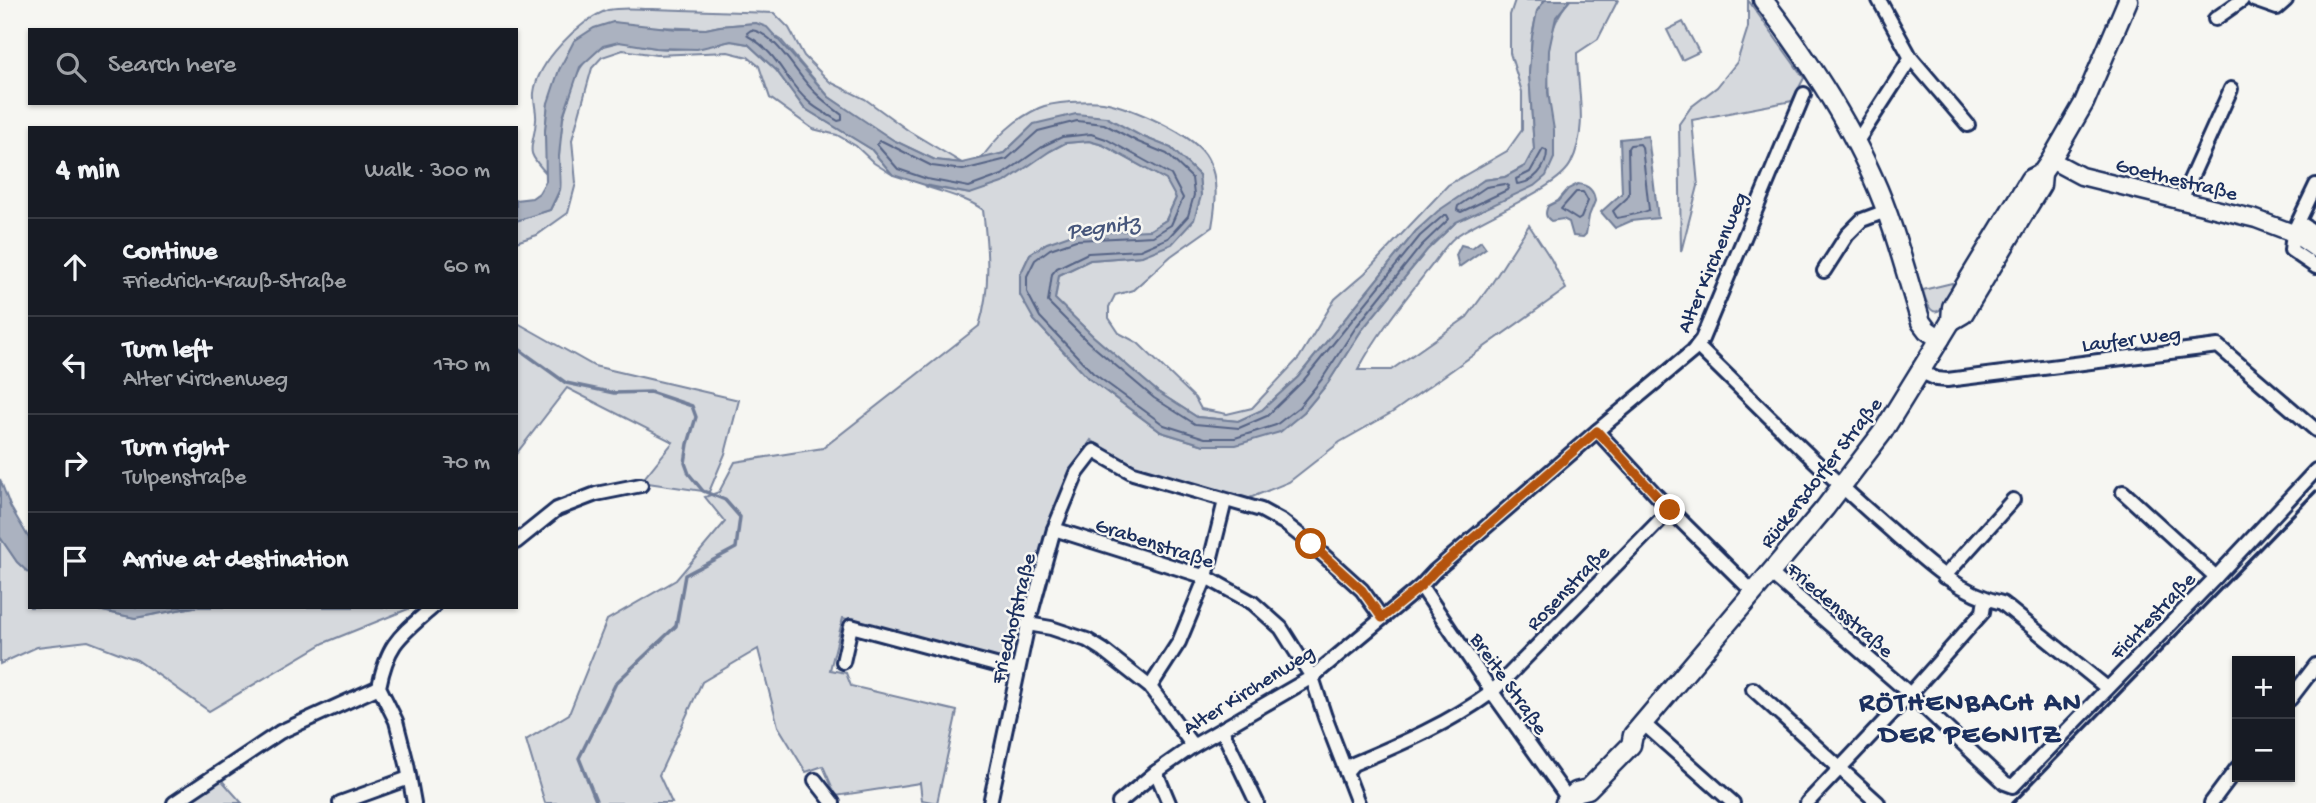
<!DOCTYPE html>
<html lang="en">
<head>
<meta charset="utf-8">
<style>
  :root { --surface:#171b24; --page:#242831; --text:#f1f3f6; --muted:#9ea1a6; --line:#363941 }
  body { margin:0; font-family:"Gochi Hand",sans-serif; background:var(--page); color:var(--text) }
  .controls { position:absolute; right:21px; bottom:21px; display:grid; overflow:hidden; border-radius:0px; box-shadow:0 2px 5px #0004 }
  .controls button { width:63px; height:63px; display:grid; place-items:center; padding:0; border:0; border-bottom:2px solid var(--line); background:var(--surface); color:var(--text); font:35px sans-serif }
  .stop { position:absolute; width:21px; height:21px; margin:-16px; border:5px solid #b45309; border-radius:50%; background:#fff }
  .stop.end { background:#b45309; border-color:#fff; box-shadow:0 2px 7px #0008 }
  .list { margin:0; padding:0; list-style:none }
  h2 { display:flex; justify-content:space-between; align-items:center; height:91px; margin:0; padding:0 28px; font-size:30px }
  h2 small { font-size:23px; font-weight:400; color:var(--muted) }
  .list li { display:grid; grid-template-columns:46px 1fr auto; gap:21px; align-items:center; box-sizing:border-box; height:98px; padding:0 28px; border-top:2px solid var(--line) }
  .list b { display:block; font-size:26px; white-space:nowrap }
  .list p { margin:0; font-size:23px; white-space:nowrap; color:var(--muted) }
  .list em { font-size:23px; font-style:normal; color:var(--muted) }
  .icon { flex:none; width:38px; height:38px; fill:none; stroke:currentColor; stroke-width:2; stroke-linecap:round; stroke-linejoin:round }
  .map { position:relative; flex:none; width:2316px; height:803px; overflow:hidden }
  .search { position:absolute; background:var(--surface); box-shadow:0 2px 5px #0004; left:28px; top:28px; width:490px; height:77px; display:flex; align-items:center; gap:18px; box-sizing:border-box; padding:0 24px; border-radius:0px; color:var(--muted); font-size:26px }
  .panel { position:absolute; background:var(--surface); box-shadow:0 2px 5px #0004; left:28px; top:126px; width:490px; height:483px; border-radius:0px }
  .map>svg:first-child { display:block }
</style>
</head>
<body>
<div class="map">
<svg width="2316" height="803" viewBox="0 0 2316 803">
  <rect width="100%" height="100%" fill="#f6f6f2"/>
  <filter id="ink" filterUnits="userSpaceOnUse"><feTurbulence type="fractalNoise" baseFrequency=".0143" numOctaves="2"/><feDisplacementMap in="SourceGraphic" scale="14" xChannelSelector="R" yChannelSelector="G"/><feConvolveMatrix kernelMatrix="1 2 1 2 8 2 1 2 1" color-interpolation-filters="sRGB"/></filter>
  <g filter="url(#ink)">
    <g fill="#d6d9dd" stroke="#78849e" stroke-width="2">
      <path d="M1515,0H1545L1537,11L1532,37L1529,73L1534,149L1525,166L1505,177L1484,180L1416,231L1298,377L1262,410L1238,421L1197,417L1158,392L1093,336L1055,299L1059,275L1090,260L1142,256L1201,196L1199,175L1171,148L1141,136L1034,124L1004,153L980,160C997,137 1013,120 1039,108C1052,102 1089,100 1103,102C1129,107 1196,134 1208,159C1219,180 1216,204 1212,227L1171,256L1133,290L1115,295L1109,307V318L1119,333L1138,343L1195,398L1201,409L1227,414L1252,408L1299,358L1335,299L1365,273L1448,185L1507,151L1522,130V92L1510,53V15Z"/>
      <path d="M1570,0H1618L1598,39L1577,53C1577,90 1589,127 1571,163C1559,189 1481,217 1455,237C1445,245 1437,259 1428,270C1403,302 1377,334 1358,370H1391L1467,317L1492,283L1529,225L1551,259L1566,289L1393,412L1340,442L1289,482L1240,502L1135,471L1091,440L1070,472L1057,503L1032,585L1025,584L1007,661L843,618L830,670L846,673L851,686L957,711L937,803L922,800L920,783L836,796L823,766L806,772L778,726L758,649L702,682L659,775L672,803H545L526,740L569,714L607,620L676,580L725,522L705,497L719,492L735,462L823,448L979,326C991,288 988,249 983,210C968,198 943,193 925,186L970,194L1065,143L1089,141L1103,145L1167,180L1176,198L1166,220L1150,230L1047,243L1030,254L1020,275L1034,320L1088,378L1161,432L1204,445L1304,412L1328,383L1361,331L1427,250L1456,222L1487,207L1554,158C1553,109 1533,39 1570,0Z"/>
      <polygon points="1748,0 1804,78 1792,101 1692,120 1698,186 1681,252 1679,124 1691,107 1717,87 1737,62 1748,27"/>
      <path d="M652,9L774,13L789,28L804,56L830,82L865,99L909,131L962,163L935,160L893,140L853,114L829,97L781,40L756,23L720,26L706,29L637,26L613,22L548,103L545,131L547,174C522,148 534,150 536,120C537,111 533,102 534,93C537,63 580,19 608,10C621,7 639,9 652,9Z"/>
      <polygon points="1683,22 1699,52 1682,60 1667,30"/>
      <path d="M731,41L748,44L776,70L804,108L871,149L893,175L874,163L856,146L837,135L813,129L770,98L759,66L748,57L728,52L656,55L623,50L602,57L592,68L572,140L576,183L568,213L537,235L516,242V221L550,210C553,204 558,196 560,190C562,180 559,168 559,158C560,122 572,44 618,42C630,41 644,47 656,48C682,51 705,47 731,41Z"/>
      <path d="M1952,283L1954,290C1941,314 1931,323 1923,290Z"/>
      <polygon points="516,322 594,366 739,400 725,454 709,492 641,482 673,442 567,388 516,454"/>
      <polygon points="0,537 17,562 30,574 30,607 84,607 135,618 194,607 413,607 324,643 209,711 137,660 88,641 37,647 0,664"/>
      <polygon points="217,775 242,803 181,803"/>
    </g>
    <g fill="#abb2c0" stroke="#717e99" stroke-width="2">
      <polygon points="1545,0 1570,0 1556,17 1549,50 1548,93 1554,130 1554,158 1546,176 1534,186 1456,222 1427,250 1361,331 1328,383 1304,412 1280,432 1236,445 1204,445 1161,432 1088,378 1034,320 1020,295 1020,275 1030,254 1047,243 1075,233 1150,230 1166,220 1176,198 1166,180 1103,145 1089,141 1065,143 1050,151 1005,182 970,194 925,185 893,175 871,149 804,108 776,70 748,44 731,41 697,49 656,48 619,42 603,46 580,67 563,117 559,156 560,189 550,210 516,221 516,200 532,198 539,193 546,181 545,131 548,103 559,70 574,41 594,28 613,22 677,29 706,29 720,26 756,23 767,27 829,97 893,140 935,160 962,163 1004,153 1034,124 1076,114 1106,117 1141,136 1171,148 1199,175 1201,196 1194,220 1172,244 1142,256 1090,260 1059,275 1055,299 1093,336 1158,392 1197,417 1238,421 1262,410 1298,377 1416,231 1438,211 1484,180 1505,177 1525,166 1534,149 1529,73 1532,37 1537,11"/>
      <polygon points="1648,136 1658,218 1631,221 1615,228 1601,212 1622,193 1620,139"/>
      <path d="M1578,184C1588,185 1594,190 1595,201L1589,216L1586,234L1583,237L1573,236L1569,222L1563,219L1551,221C1545,217 1545,213 1548,206L1558,201L1568,189Z"/>
      <polygon points="1481,241 1486,248 1459,267 1456,255 1461,245 1472,248"/>
      <polygon points="0,479 10,506 30,540 30,574 17,562 0,537"/>
      <polygon points="84,607 194,607 135,618"/>
    </g>
    <g fill="none" stroke-linecap="round" stroke-linejoin="round">
      <g stroke="#556385" stroke-width="2">
        <path d="M751,30C774,32 794,70 809,86C819,98 830,106 842,115V120L838,121C829,115 817,110 809,102C785,82 779,53 748,36L747,33Z"/>
        <polygon points="1077,121 1104,124 1138,142 1167,154 1192,178 1194,195 1188,216 1168,238 1140,250 1088,253 1057,268 1052,274 1048,302 1088,342 1154,398 1195,424 1239,428 1267,416 1303,381 1420,236 1444,215 1447,215 1449,219 1421,246 1356,327 1322,379 1299,407 1276,425 1235,438 1205,438 1164,425 1093,373 1040,317 1027,292 1027,276 1035,260 1050,249 1076,240 1153,236 1171,225 1183,198 1171,175 1106,139 1091,134 1062,137 1045,145 1002,175 969,187 927,179 898,169 877,145 879,141 882,141 932,166 963,170 1007,159 1038,131"/>
        <path d="M1640,144L1642,147L1649,210C1646,212 1623,217 1617,218L1613,211L1627,198L1629,194L1628,148L1630,145Z"/>
        <path d="M1543,149L1547,151C1547,168 1533,183 1517,184L1516,179L1530,172Z"/>
        <polygon points="1505,184 1509,186 1507,190 1461,212 1457,210 1458,206 1486,187"/>
        <polygon points="1576,192 1583,192 1588,201 1581,218 1578,220 1561,209"/>
      </g>
      <polyline stroke="#717e99" stroke-width="3.5" points="516,347 566,383 614,393 650,392 692,406 696,417 688,444 685,463 689,474 703,491 725,500 740,517 736,548 685,575 676,626 616,683 579,758 597,803"/>
      <g stroke="#1b2f5e" stroke-width="18">
        <g id="minor">
          <polyline points="1879,0 1911,58 1968,125"/>
          <polyline points="2254,0 2277,8 2286,0"/>
          <polyline points="2215,19 2242,0"/>
          <polyline points="1856,143 1911,58"/>
          <polyline points="2316,185 2293,233 2291,250 2316,267"/>
          <polyline points="2181,200 2231,89"/>
          <polyline points="2299,222 2316,233"/>
          <polyline points="1824,271 1847,235 1862,220 1886,211"/>
          <path d="M1697,346C1760,407 1821,470 1887,527C1922,558 1955,592 2002,603L2107,688"/>
          <polyline points="1921,372 1937,379 1947,380 2218,346 2316,430"/>
          <polyline points="1597,431 1670,510 1753,592"/>
          <polyline points="2123,492 2216,577"/>
          <polyline points="1054,529 1206,577 1253,603 1281,628 1312,677 1325,717 1358,803"/>
          <polyline points="516,542 557,509 596,494 641,485"/>
          <polyline points="1769,572 1910,694 2005,783 2013,786 2216,577 2316,470"/>
          <polyline points="1944,577 2013,500"/>
          <polyline points="1421,586 1492,692 1569,800"/>
          <polyline points="1028,624 1051,628 1087,640 1103,650 1150,687 1193,746"/>
          <polyline points="843,662 851,626 1018,671"/>
          <polyline points="1150,687 1179,642 1206,577 1225,501"/>
          <polyline points="1753,689 1878,803"/>
          <polyline points="2290,699 2316,665"/>
          <polyline points="1644,724 1733,803"/>
          <polyline points="1222,730 1257,803"/>
          <polyline points="1156,772 1169,803"/>
          <path d="M1346,772L1353,764C1401,744 1450,723 1492,692L1670,510"/>
          <polyline points="815,780 833,803"/>
          <polyline points="174,803 280,732 379,687"/>
          <polyline points="340,803 409,778"/>
          <path d="M414,803L407,764L396,721L379,687C388,642 400,636 433,607"/>
          <polyline points="990,803 1028,624 1054,529 1077,473 1094,451 1133,473 1261,510 1283,522 1311,544 1362,590 1382,618"/>
          <polyline points="1119,803 1156,772 1193,746 1312,677 1421,586 1435,571 1597,431 1693,351 1702,339 1804,94"/>
          <polyline points="1807,803 1910,694 1983,612 1985,599"/>
          <polyline points="2211,803 2237,768"/>
        </g>
      </g>
      <g stroke="#1b2f5e" stroke-width="21">
        <polyline id="tertiary" points="2051,160 2081,176 2256,219 2293,233 2316,249"/>
      </g>
      <g stroke="#1b2f5e" stroke-width="23">
        <g id="secondary">
          <path d="M1763,0C1803,51 1847,119 1873,178C1894,224 1906,274 1921,322L1927,330L1940,339"/>
          <polyline points="1951,321 1963,314 2041,185 2042,173"/>
          <polyline points="1565,803 1576,792 1588,789 1631,745 1633,735 1825,508 1882,433 1940,339 1951,321 1952,307 2030,179 2042,173 2051,160 2084,103 2128,0"/>
        </g>
      </g>
      <use href="#minor" stroke="#f6f6f2" stroke-width="12"/>
      <use href="#tertiary" stroke="#f6f6f2" stroke-width="16"/>
      <use href="#secondary" stroke="#f6f6f2" stroke-width="18"/>
      <polyline stroke="#1b2f5e" stroke-width="3.5" points="2013,803 2316,491"/>
    </g>
  </g>
  <g fill="none" stroke-linecap="round" stroke-linejoin="round" filter="url(#ink)">
    <polyline stroke="#b45309" stroke-width="9" points="1311,544 1362,590 1382,618 1421,586 1435,571 1597,431 1670,510"/>
  </g>
  <g text-anchor="middle" stroke-width="5" stroke-linejoin="round" paint-order="stroke">
    <g font-size="21" fill="#1b2f5e" stroke="#f6f6f2">
      <text transform="translate(2177 178) rotate(14)" y="7">Goethestraße</text>
      <text transform="translate(1711 262) rotate(-67)" y="7">Alter Kirchenweg</text>
      <text transform="translate(2131 338) rotate(-7)" y="7">Laufer Weg</text>
      <text transform="translate(1820 472) rotate(-52)" y="7">Rückersdorfer Straße</text>
      <text transform="translate(1155 542) rotate(18)" y="7">Grabenstraße</text>
      <text transform="translate(1567 587) rotate(-46)" y="7">Rosenstraße</text>
      <text transform="translate(1841 609) rotate(41)" y="7">Friedensstraße</text>
      <text transform="translate(2152 615) rotate(-46)" y="7">Fichtestraße</text>
      <text transform="translate(1012 618) rotate(-76)" y="7">Friedhofstraße</text>
      <text transform="translate(1510 683) rotate(55)" y="7">Breite Straße</text>
      <text transform="translate(1248 689) rotate(-32)" y="7">Alter Kirchenweg</text>
    </g>
    <g font-size="23" font-style="italic" fill="#46567b" stroke="#f6f6f2">
      <text transform="translate(1103 225) rotate(-7)" y="8">Pegnitz</text>
    </g>
    <g font-size="28" font-weight="bold" letter-spacing="2" fill="#1b2f5e" stroke="#f6f6f2">
      <text x="1971" y="710">RÖTHENBACH AN<tspan x="1971" dy="32">DER PEGNITZ</tspan></text>
    </g>
  </g>
</svg>
<div class="controls">
<button>+</button>
<button>−</button>
</div>
<div class="stop" style="left:1311px;top:544px"></div>
<div class="stop end" style="left:1670px;top:510px"></div>
<div class="search"><svg class="icon" aria-label="search" viewBox="0 0 24 24"><circle cx="10" cy="10" r="6"/><path d="M15 15l6 6"/></svg>Search here</div>
<section class="panel">
<h2>4 min<small>Walk · 300 m</small></h2>
<ul class="list">
<li><svg class="icon" aria-label="ahead" viewBox="0 0 24 24"><path d="M12 20V5M6 11l6-6 6 6"/></svg><div><b>Continue</b><p>Friedrich-Krauß-Straße</p></div><em>60 m</em></li>
<li><svg class="icon" aria-label="left" viewBox="0 0 24 24"><path d="M17 20v-9H6M10 6l-5 5 5 5"/></svg><div><b>Turn left</b><p>Alter Kirchenweg</p></div><em>170 m</em></li>
<li><svg class="icon" aria-label="right" viewBox="0 0 24 24"><path d="M7 20v-9h11M14 6l5 5-5 5"/></svg><div><b>Turn right</b><p>Tulpenstraße</p></div><em>70 m</em></li>
<li><svg class="icon" aria-label="arrive" viewBox="0 0 24 24"><path d="M6 21V4h12l-3 4 3 4H6"/></svg><div><b>Arrive at destination</b></div></li>
</ul>
</section>
</div>
</body>
</html>
